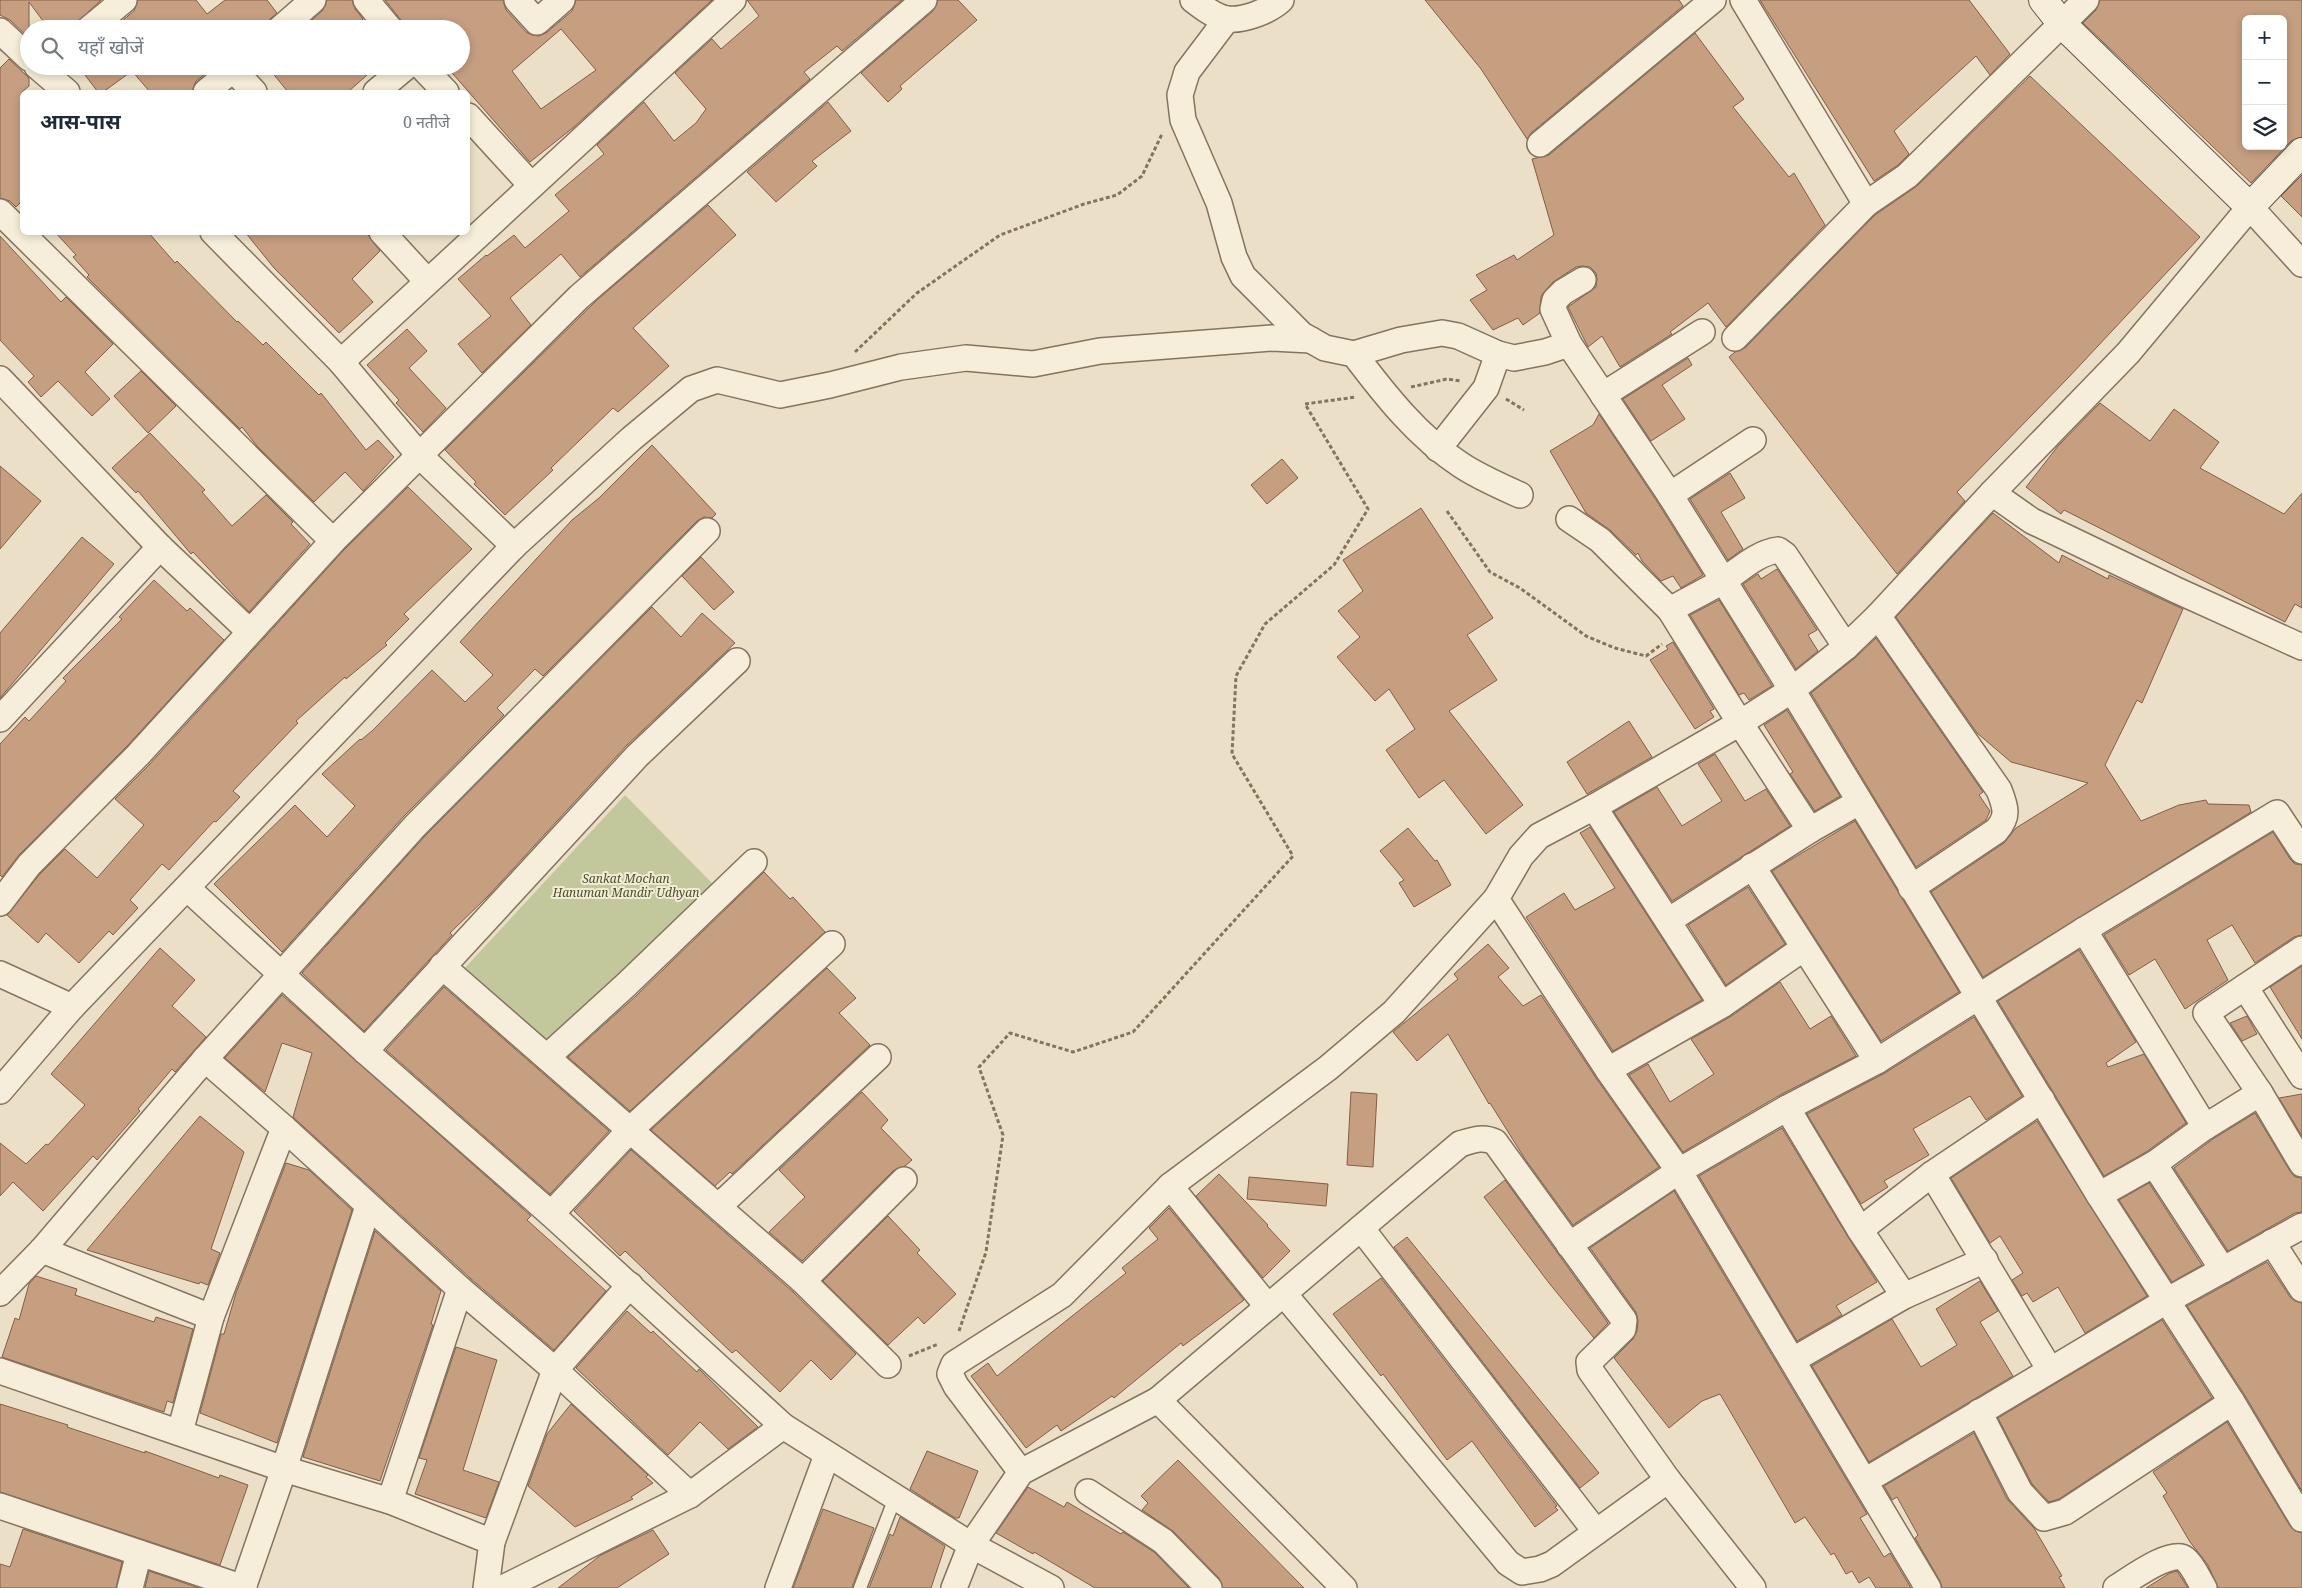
<!DOCTYPE html>
<html lang="hi">
<head>
<meta charset="utf-8">
<style>
  :root { --surface:#fff; --page:#f6f6f7; --text:#1f2937; --muted:#747a83; --line:#e0e1e3 }
  body { margin:0; font-family:"Noto Serif","Noto Sans Devanagari",serif; background:var(--page); color:var(--text) }
  .controls { position:absolute; right:15px; top:15px; display:grid; overflow:hidden; border-radius:8px; box-shadow:0 2px 8px #0003 }
  .controls button { width:45px; height:45px; display:grid; place-items:center; padding:0; border:0; border-bottom:1px solid var(--line); background:var(--surface); color:var(--text); font:25px sans-serif }
  .list { margin:0; padding:0; list-style:none }
  h2 { display:flex; justify-content:space-between; align-items:center; height:65px; margin:0; padding:0 20px; font-size:21px }
  h2 small { font-size:16px; font-weight:400; color:var(--muted) }
  .icon { flex:none; width:28px; height:28px; fill:none; stroke:currentColor; stroke-width:2; stroke-linecap:round; stroke-linejoin:round }
  .map { position:relative; flex:none; width:2302px; height:1588px; overflow:hidden }
  .search { position:absolute; background:var(--surface); box-shadow:0 2px 8px #0003; left:20px; top:20px; width:450px; height:55px; display:flex; align-items:center; gap:12px; box-sizing:border-box; padding:0 18px; border-radius:28px; color:var(--muted); font-size:19px }
  .panel { position:absolute; background:var(--surface); box-shadow:0 2px 8px #0003; left:20px; top:90px; width:450px; height:145px; border-radius:8px }
  .map>svg:first-child { display:block }
</style>
</head>
<body>
<div class="map">
<svg width="2302" height="1588" viewBox="0 0 2302 1588">
  <rect width="100%" height="100%" fill="#ebe0c7"/>
  <polygon fill="#c3c89c" points="625,795 716,887 543,1051 462,971"/>
  <g fill="#c69e80" stroke="#835e46" fill-rule="evenodd">
    <polygon points="0,0 101,0 70,29 49,29 29,2 29,38 10,20 0,15"/>
    <polygon points="138,0 196,0 207,14 225,0 267,0 277,13 270,19 266,29 128,29 122,21 134,11"/>
    <polygon points="327,0 352,0 355,9 363,19 352,29 302,29 323,10"/>
    <path d="M385,0H503L506,10L526,32L532,35L539,36L546,33L572,11L576,0H712L574,127L530,162L446,66H461V29H415L411,23L404,28L401,20ZM561,29L596,70L541,109L512,71Z"/>
    <polygon points="747,0 902,0 842,51 837,46 804,72 810,79 580,277 561,254 510,298 531,325 482,373 458,344 491,316 458,279 486,255 487,256 514,235 525,248 569,211 555,195 604,154 597,145 644,102 674,141 696,123 706,109 675,73 712,39 721,49 759,16"/>
    <polygon points="938,0 958,0 977,20 900,86 902,89 888,102 861,73 933,11"/>
    <polygon points="1425,0 1679,0 1683,6 1531,133 1527,139 1481,69"/>
    <polygon points="1760,0 1969,0 2010,54 1990,75 1976,56 1894,131 1909,154 1898,165 1874,181"/>
    <path d="M2100,0H2302V137L2291,141L2251,183L2083,23L2096,10ZM2246,19H2283V146H2246Z"/>
    <polygon points="1695,33 1744,99 1733,107 1789,177 1794,173 1825,225 1726,327 1708,303 1670,332 1672,334 1620,367 1602,336 1588,347 1568,307 1596,287 1597,279 1596,273 1590,267 1582,266 1576,267 1553,282 1541,296 1540,313 1523,325 1518,318 1493,330 1470,300 1487,290 1476,275 1514,255 1517,260 1554,235 1532,159 1549,155"/>
    <polygon points="9,59 29,78 29,86 22,92 22,201 16,207 10,201 0,198 0,68"/>
    <polygon points="78,66 214,66 214,67 196,81 192,92 150,92 132,71 103,92 98,92"/>
    <polygon points="267,66 377,66 348,92 288,92"/>
    <polygon points="2030,76 2200,237 2068,378 1957,492 1965,501 1897,574 1729,357 1735,352 1745,348 1875,215 1917,186"/>
    <polygon points="828,102 851,131 812,161 817,166 776,202 747,172"/>
    <polygon points="2302,175 2302,217 2281,196"/>
    <polygon points="708,205 736,235 633,328 669,366 618,412 613,408 551,468 553,470 505,515 474,484 476,482 445,450 597,300"/>
    <polygon points="55,232 148,232 175,263 177,261 237,322 238,321 263,345 266,342 319,395 321,393 366,450 378,440 394,457 363,491 345,472 314,502 257,446 242,427 240,429 87,277 89,275 73,257 76,255"/>
    <polygon points="245,232 366,232 380,251 352,279 373,302 339,333 274,268"/>
    <polygon points="0,236 61,302 66,297 113,344 85,372 110,399 92,416 58,381 41,397 28,382 34,376 0,340"/>
    <polygon points="407,329 427,351 409,368 446,408 423,432 396,403 399,400 367,365"/>
    <polygon points="1688,358 1692,365 1662,385 1685,419 1651,441 1623,399"/>
    <polygon points="141,371 176,406 148,433 114,396"/>
    <polygon points="2100,403 2150,441 2174,409 2219,442 2200,468 2284,514 2302,493 2302,608 2295,604 2285,622 2064,510 2061,514 2026,487 2058,446"/>
    <polygon points="1599,414 1658,503 1703,575 1681,588 1673,576 1661,581 1642,561 1638,553 1636,555 1610,530 1586,513 1550,451 1593,425"/>
    <polygon points="150,433 205,490 202,492 232,526 266,495 293,522 291,524 310,544 249,612 193,552 191,554 138,491 136,493 112,468"/>
    <polygon points="652,445 716,514 712,518 704,517 697,521 543,676 535,669 497,708 504,715 404,816 282,952 214,884 295,805 327,837 355,806 322,774 360,739 361,740 373,730 432,670 465,702 493,675 460,642 572,520 599,498"/>
    <polygon points="1282,459 1298,478 1267,504 1251,485"/>
    <polygon points="0,466 41,501 0,549"/>
    <polygon points="1730,473 1745,498 1721,512 1743,549 1728,560 1690,499"/>
    <polygon points="408,487 472,549 404,614 409,619 385,643 387,645 346,679 345,677 296,721 298,723 233,791 240,797 216,822 214,821 169,870 162,864 130,900 138,908 113,935 109,931 79,963 46,933 38,943 7,915 40,874 65,849 97,878 144,825 115,799 149,765 343,551"/>
    <polygon points="1421,508 1493,618 1467,635 1497,680 1449,711 1523,805 1486,834 1444,780 1419,798 1386,750 1415,729 1389,689 1375,701 1337,657 1360,637 1338,611 1363,591 1343,560"/>
    <polygon points="1993,513 2059,563 2062,555 2108,579 2109,575 2183,609 2142,703 2137,700 2105,765 2141,821 2179,805 2206,800 2208,804 2249,805 2251,812 1983,977 1931,892 2004,843 2016,828 2088,783 2011,762 1977,733 1896,617"/>
    <polygon points="82,537 114,564 0,698 0,633"/>
    <polygon points="701,557 734,592 714,610 682,576"/>
    <polygon points="1777,569 1817,630 1808,635 1818,651 1796,669 1743,584 1758,574 1761,579"/>
    <polygon points="154,580 187,611 190,608 224,640 128,745 19,855 2,877 0,875 0,744 25,717 29,721 66,681 63,678 122,619 119,617"/>
    <polygon points="1719,600 1772,686 1749,700 1744,693 1739,695 1690,615"/>
    <polygon points="652,607 681,637 702,613 735,643 626,746 488,896 450,933 452,935 364,1031 302,973 425,836"/>
    <polygon points="1876,638 1983,792 1979,795 1990,811 1986,820 1916,867 1811,693 1855,658"/>
    <polygon points="1673,642 1714,709 1710,711 1714,717 1695,729 1650,660 1668,649 1666,646"/>
    <polygon points="1787,710 1840,796 1815,811 1790,774 1793,772 1764,725"/>
    <polygon points="1629,721 1652,757 1587,794 1567,762"/>
    <polygon points="1715,754 1745,801 1766,789 1790,826 1672,901 1614,812 1657,787 1682,826 1722,801 1698,764"/>
    <polygon points="1855,821 1959,992 1881,1041 1772,871"/>
    <polygon points="1590,827 1702,1000 1613,1051 1526,917 1564,893 1575,910 1615,888 1580,833"/>
    <polygon points="1408,828 1435,861 1437,860 1451,885 1414,907 1399,883 1404,880 1380,851"/>
    <polygon points="2273,832 2290,859 2295,864 2302,865 2302,935 2294,937 2255,963 2232,925 2207,940 2228,980 2185,1009 2155,959 2129,975 2104,935"/>
    <polygon points="764,872 790,899 793,897 825,932 630,1111 568,1057 636,996"/>
    <polygon points="1748,887 1785,944 1726,985 1688,925"/>
    <polygon points="1488,944 1509,968 1498,977 1523,1006 1541,995 1596,1078 1659,1167 1573,1225 1525,1159 1490,1103 1489,1104 1448,1034 1417,1061 1393,1032 1458,979 1454,974"/>
    <polygon points="160,948 195,980 172,1006 206,1037 175,1072 172,1069 138,1109 140,1111 97,1160 93,1156 43,1211 13,1182 0,1196 0,1143 26,1164 46,1144 48,1145 85,1105 51,1074"/>
    <polygon points="2079,950 2136,1042 2106,1063 2108,1067 2144,1054 2186,1123 2146,1152 2104,1176 1998,1001"/>
    <polygon points="2302,966 2302,1039 2270,987"/>
    <polygon points="827,968 856,998 839,1013 870,1045 732,1174 730,1172 715,1186 651,1130"/>
    <polygon points="1780,982 1810,1029 1831,1016 1856,1056 1780,1095 1683,1152 1629,1075 1648,1064 1670,1102 1714,1074 1691,1039 1730,1017"/>
    <polygon points="444,987 609,1131 550,1194 386,1050"/>
    <polygon points="282,995 531,1216 527,1220 606,1291 554,1350 470,1278 293,1117 312,1053 282,1043 265,1092 225,1058"/>
    <polygon points="2247,1016 2257,1034 2242,1041 2230,1023"/>
    <polygon points="1974,1017 2022,1096 1986,1120 1970,1096 1913,1129 1929,1155 1884,1181 1888,1187 1861,1204 1807,1114 1885,1073"/>
    <polygon points="862,1092 888,1120 881,1128 912,1160 905,1166 894,1170 802,1261 769,1232 805,1197 779,1170"/>
    <polygon points="1351,1092 1377,1094 1373,1167 1347,1165"/>
    <polygon points="2302,1094 2302,1136 2279,1098"/>
    <polygon points="2255,1113 2290,1171 2295,1177 2302,1178 2302,1212 2295,1213 2228,1251 2174,1168 2213,1139"/>
    <polygon points="200,1116 244,1152 211,1249 220,1253 208,1285 200,1282 199,1284 87,1250"/>
    <polygon points="2037,1121 2147,1296 2085,1333 2058,1287 2033,1302 2027,1293 2022,1296 2012,1280 2023,1273 2000,1236 1990,1243 1951,1178"/>
    <polygon points="1782,1128 1848,1237 1877,1282 1836,1306 1842,1315 1797,1341 1699,1176"/>
    <polygon points="631,1150 793,1292 856,1354 831,1380 811,1360 780,1392 736,1350 732,1353 625,1251 620,1256 574,1211"/>
    <polygon points="286,1163 309,1170 352,1210 277,1443 200,1413 221,1334 224,1334 236,1293"/>
    <polygon points="1219,1174 1268,1225 1267,1226 1290,1251 1263,1278 1196,1196"/>
    <polygon points="1249,1177 1328,1184 1326,1206 1247,1199"/>
    <polygon points="1505,1180 1608,1323 1594,1338 1549,1283 1484,1197"/>
    <polygon points="2149,1183 2202,1265 2172,1282 2119,1200"/>
    <polygon points="1674,1191 1867,1514 1860,1518 1884,1557 1890,1553 1911,1588 1876,1588 1869,1577 1859,1583 1852,1571 1846,1574 1834,1553 1831,1555 1805,1517 1795,1523 1720,1394 1702,1401 1669,1428 1614,1358 1633,1339 1637,1331 1638,1321 1636,1312 1590,1248"/>
    <polygon points="1169,1208 1244,1300 1183,1346 1181,1343 1114,1398 1112,1396 1061,1431 1057,1425 1026,1448 971,1376 988,1363 997,1376 1126,1273 1122,1268 1158,1239 1149,1228"/>
    <polygon points="888,1216 920,1250 917,1253 956,1294 924,1324 918,1317 888,1345 823,1281"/>
    <polygon points="375,1231 441,1291 431,1324 433,1325 380,1481 303,1457"/>
    <polygon points="1407,1237 1599,1473 1580,1488 1394,1247"/>
    <polygon points="2267,1262 2290,1297 2295,1301 2302,1303 2302,1491 2244,1394 2187,1306"/>
    <polygon points="36,1276 77,1289 75,1295 154,1322 156,1317 193,1329 173,1403 167,1401 164,1412 2,1357 15,1318 19,1320 29,1284"/>
    <polygon points="1381,1278 1557,1506 1555,1507 1558,1510 1535,1527 1472,1441 1447,1460 1383,1374 1381,1376 1333,1314"/>
    <polygon points="1980,1281 1998,1311 1980,1322 2013,1376 1869,1462 1812,1366 1892,1319 1921,1367 1957,1345 1936,1309"/>
    <polygon points="627,1311 651,1333 653,1331 656,1334 697,1372 699,1369 758,1427 728,1449 700,1422 668,1455 576,1368"/>
    <polygon points="2162,1320 2212,1398 2059,1499 2049,1502 2032,1484 1998,1418"/>
    <polygon points="456,1347 497,1360 463,1470 499,1482 486,1518 415,1494 427,1460 419,1458"/>
    <polygon points="0,1404 68,1425 67,1427 145,1453 145,1451 219,1478 220,1475 248,1485 220,1565 0,1492"/>
    <polygon points="571,1404 648,1475 646,1477 653,1483 631,1497 633,1499 575,1527 528,1486 547,1434"/>
    <polygon points="2227,1422 2290,1526 2295,1531 2302,1533 2302,1588 2218,1588 2208,1565 2190,1542 2163,1496 2167,1493 2153,1472"/>
    <polygon points="1974,1433 2007,1499 2034,1528 2062,1576 2059,1577 2065,1588 1942,1588 1940,1581 1915,1538 1918,1535 1897,1497 1892,1500 1884,1486"/>
    <polygon points="927,1451 978,1471 959,1518 955,1518 910,1489"/>
    <polygon points="1178,1460 1304,1588 1223,1588 1219,1578 1173,1531 1142,1510 1148,1503 1141,1496"/>
    <polygon points="1028,1487 1064,1507 1067,1502 1121,1534 1123,1532 1154,1552 1189,1588 1095,1588 1034,1552 1033,1554 996,1533"/>
    <polygon points="823,1509 874,1528 852,1588 793,1588"/>
    <polygon points="900,1517 945,1546 931,1588 869,1588 890,1534 893,1536"/>
    <polygon points="23,1529 122,1562 116,1588 0,1588 0,1564 10,1567"/>
    <polygon points="653,1530 669,1554 617,1588 558,1588 601,1555"/>
    <polygon points="149,1571 199,1588 145,1588"/>
    <polygon points="2177,1571 2188,1588 2146,1588 2170,1573"/>
  </g>
  <g fill="none" stroke-linecap="round" stroke-linejoin="round">
    <g stroke="#85735e" stroke-width="15">
      <polyline id="lane" points="860,1588 895,1498"/>
    </g>
    <g stroke="#85735e" stroke-width="28">
      <g id="street">
        <polyline points="366,0 390,29"/>
        <polyline points="517,0 537,22 562,0"/>
        <path d="M1193,0C1202,7 1215,17 1227,19C1244,21 1269,11 1281,0"/>
        <polyline points="1743,0 1866,204"/>
        <polyline points="1227,19 1187,72 1180,95 1183,120 1219,203 1234,257 1243,276 1302,335 1325,348 1354,354 1401,340 1442,333 1458,336 1498,354 1514,358 1545,352 1569,344"/>
        <polyline points="89,29 124,0"/>
        <polyline points="280,29 313,0"/>
        <polyline points="0,31 29,58"/>
        <polyline points="37,66 67,92"/>
        <polyline points="421,66 446,92"/>
        <polyline points="234,70 254,92"/>
        <polyline points="206,92 237,66"/>
        <polyline points="376,92 407,66"/>
        <polyline points="468,116 531,185"/>
        <polyline points="1540,144 1713,0"/>
        <polyline points="0,212 333,541"/>
        <polyline points="213,232 341,362 419,455 514,546"/>
        <polyline points="382,232 427,281"/>
        <polyline points="1583,280 1563,292 1555,300 1553,309 1569,344 1670,495 1792,690 2099,1195 2232,1402 2302,1519"/>
        <polyline points="1735,338 1866,204 1907,176 2086,0"/>
        <path d="M1354,354C1385,395 1418,437 1461,465C1479,477 1500,486 1520,495"/>
        <polyline points="341,362 733,0"/>
        <polyline points="0,379 160,547 249,631"/>
        <polyline points="1603,395 1702,332"/>
        <polyline points="1438,449 1486,388 1498,354"/>
        <polyline points="1992,493 2032,521 2176,590 2302,647"/>
        <polyline points="1670,495 1753,440"/>
        <polyline points="1569,519 1600,540 1670,610 1740,723 1810,830"/>
        <path d="M1670,610C1687,600 1704,592 1721,582C1739,571 1756,553 1778,550L1785,555L1846,647"/>
        <path d="M1878,616L1999,790C2006,808 2009,816 1996,831L1911,888"/>
        <polyline points="0,719 160,547"/>
        <polyline points="1594,807 1722,1005"/>
        <polyline points="1752,866 1877,1061"/>
        <polyline points="187,888 365,1051 551,1214 783,1426 971,1545 1051,1588"/>
        <polyline points="1496,899 1608,1070"/>
        <polyline points="0,903 29,865 138,755 333,541 579,297 924,0"/>
        <polyline points="1668,921 1810,830 1859,802"/>
        <polyline points="2084,930 2205,1127"/>
        <polyline points="1804,948 1722,1005 1608,1070 1679,1171 1928,1588"/>
        <polyline points="2302,949 2206,1013 2260,1093 2302,1164"/>
        <polyline points="442,966 803,1281 888,1365"/>
        <polyline points="0,974 72,1007"/>
        <polyline points="2245,987 2302,1076"/>
        <polyline points="365,1051 637,756 737,661"/>
        <polyline points="547,1057 626,985 754,862"/>
        <polyline points="205,1059 284,1128 460,1289 555,1370 690,1495"/>
        <polyline points="0,1091 72,1007 514,546 631,439 691,389 717,380 780,395 830,385 901,367 966,358 1033,364 1100,351 1272,338 1311,340"/>
        <polyline points="1787,1108 1860,1230 1904,1296"/>
        <polyline points="2154,1164 2223,1270"/>
        <polyline points="1932,1174 2050,1370"/>
        <polyline points="1170,1186 1328,1068 1394,1012 1496,899 1521,856 1539,836 1594,807 1740,723 1792,690 1846,647 1878,616 1992,493 2128,353 2250,207 2302,264"/>
        <polyline points="2099,1195 2154,1164 2205,1127 2260,1093"/>
        <polyline points="719,1206 878,1057"/>
        <polyline points="551,1214 631,1129 832,944"/>
        <polyline points="1361,1228 1596,1532"/>
        <polyline points="1860,1230 1932,1174 2042,1100"/>
        <polyline points="2272,1242 2302,1289"/>
        <polyline points="1569,1245 1679,1171 1787,1108 1877,1061 2084,930 2277,813 2302,851"/>
        <polyline points="42,1250 211,1317"/>
        <polyline points="803,1281 904,1180"/>
        <polyline points="0,1293 42,1250 205,1059 415,826 707,531"/>
        <polyline points="1284,1294 1508,1563 1522,1572 1540,1569 1552,1564 1668,1480 1753,1588"/>
        <polyline points="1793,1360 1904,1296 1985,1260"/>
        <polyline points="0,1371 284,1469 390,1501 492,1542"/>
        <polyline points="1158,1400 1344,1588"/>
        <polyline points="1979,1412 2020,1492 2044,1518 2065,1512 2232,1402"/>
        <polyline points="180,1432 211,1317 284,1128"/>
        <polyline points="1021,1472 956,1386 950,1374 954,1364 1062,1295 1170,1186 1268,1307"/>
        <polyline points="1865,1481 2168,1300 2302,1226"/>
        <polyline points="1088,1492 1163,1541 1209,1588"/>
        <polyline points="390,1501 460,1289"/>
        <polyline points="0,1506 244,1588"/>
        <polyline points="130,1588 139,1553"/>
        <polyline points="243,1588 284,1469 368,1206"/>
        <polyline points="486,1588 492,1542 555,1370 630,1285"/>
        <polyline points="503,1588 690,1495 783,1426"/>
        <polyline points="778,1588 827,1455"/>
        <path d="M954,1588L971,1545L1021,1472L1158,1400L1460,1144C1473,1140 1483,1136 1495,1142L1624,1320L1623,1329L1589,1362L1590,1370L1668,1480"/>
        <path d="M2116,1588C2129,1580 2172,1548 2185,1559C2193,1565 2199,1580 2204,1588"/>
      </g>
    </g>
    <g stroke="#675441" stroke-width="30">
      <polyline id="secondary" points="2043,0 2062,24 2250,207 2302,152"/>
    </g>
    <g stroke="#85735e" stroke-width="3" stroke-dasharray="4 2.5" stroke-linecap="butt">
      <polyline points="855,352 917,293 1000,235 1084,204 1117,195 1142,176 1162,134"/>
      <polyline points="1411,387 1447,379 1461,381"/>
      <polyline points="1506,399 1524,410"/>
      <polyline points="1447,511 1490,572 1520,588 1586,636 1615,648 1646,656 1662,644"/>
      <polyline points="959,1331 986,1252 1003,1135 979,1067 1010,1033 1073,1052 1133,1032 1293,856 1232,754 1236,676 1265,624 1334,565 1368,509 1305,404 1356,397"/>
      <polyline points="909,1356 938,1344"/>
    </g>
    <use href="#lane" stroke="#f6eeda" stroke-width="12"/>
    <use href="#street" stroke="#f6eeda" stroke-width="25"/>
    <use href="#secondary" stroke="#f6eeda" stroke-width="28"/>
  </g>
  <g text-anchor="middle" stroke-width="4" stroke-linejoin="round" paint-order="stroke">
    <g font-size="12" font-style="italic" fill="#475229" stroke="#f3ebd6">
      <text x="626" y="883">Sankat Mochan<tspan x="626" dy="14">Hanuman Mandir Udhyan</tspan></text>
    </g>
  </g>
</svg>
<div class="controls">
<button>+</button>
<button>−</button>
<button><svg class="icon" aria-label="layers" viewBox="0 0 24 24"><path d="M12 4l9 5-9 5-9-5zM3 14l9 5 9-5"/></svg></button>
</div>
<div class="search"><svg class="icon" aria-label="search" viewBox="0 0 24 24"><circle cx="10" cy="10" r="6"/><path d="M15 15l6 6"/></svg>यहाँ खोजें</div>
<section class="panel">
<h2>आस-पास<small>0 नतीजे</small></h2>
<ul class="list">
</ul>
</section>
</div>
</body>
</html>
